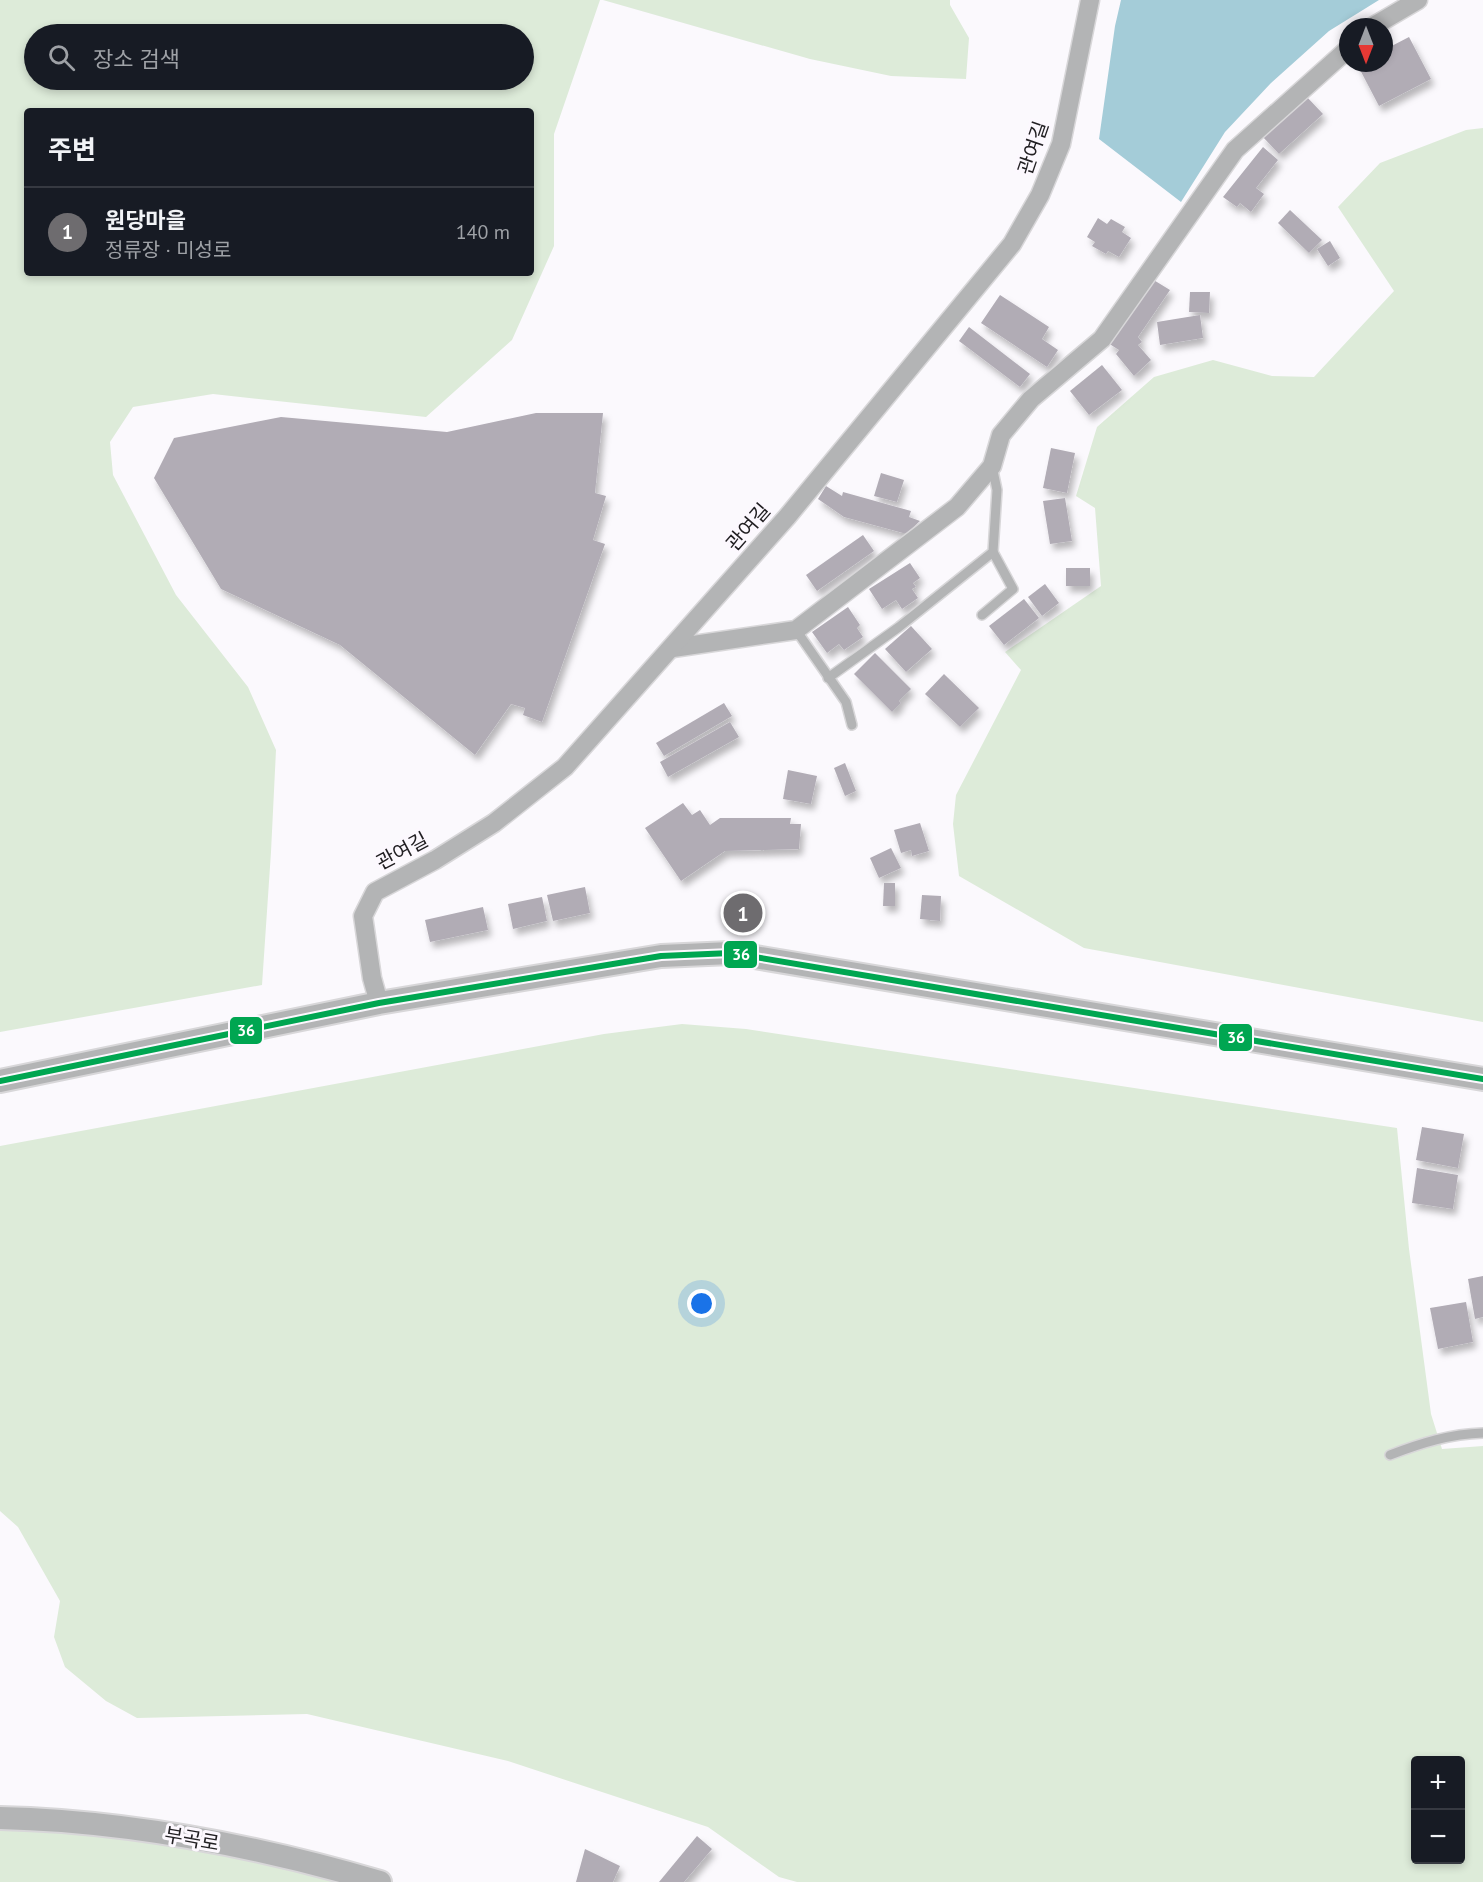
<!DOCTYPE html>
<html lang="ko">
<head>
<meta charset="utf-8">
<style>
  :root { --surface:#171b24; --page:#20242c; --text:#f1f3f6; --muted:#9ea1a6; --line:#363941; --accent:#6e6c6f }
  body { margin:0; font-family:"PT Sans","Noto Sans KR",sans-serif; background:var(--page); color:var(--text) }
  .controls { position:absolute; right:18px; bottom:18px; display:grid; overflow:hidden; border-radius:6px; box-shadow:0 3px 9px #0003 }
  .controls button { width:54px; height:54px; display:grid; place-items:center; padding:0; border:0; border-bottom:2px solid var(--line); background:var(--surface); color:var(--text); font:30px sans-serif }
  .compass { position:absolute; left:1339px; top:18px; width:54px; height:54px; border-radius:50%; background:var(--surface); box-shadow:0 3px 9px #0003; rotate:180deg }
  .you { position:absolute; left:702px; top:1304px; width:21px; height:21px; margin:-15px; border:4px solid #fff; border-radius:50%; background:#1a73e8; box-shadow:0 0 0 9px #1a73e833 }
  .badge { display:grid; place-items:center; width:39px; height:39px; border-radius:50%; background:var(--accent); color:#fff; font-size:20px; font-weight:700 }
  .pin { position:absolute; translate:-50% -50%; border:3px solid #fff; box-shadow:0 2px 6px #0006 }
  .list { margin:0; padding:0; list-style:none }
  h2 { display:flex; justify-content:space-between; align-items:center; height:78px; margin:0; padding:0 24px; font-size:26px }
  h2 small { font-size:20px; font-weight:400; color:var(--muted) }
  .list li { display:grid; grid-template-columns:39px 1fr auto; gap:18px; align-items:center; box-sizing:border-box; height:90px; padding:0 24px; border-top:2px solid var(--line) }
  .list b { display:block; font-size:22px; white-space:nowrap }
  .list p { margin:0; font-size:20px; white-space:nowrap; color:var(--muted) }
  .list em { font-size:20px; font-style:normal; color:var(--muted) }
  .icon { flex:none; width:33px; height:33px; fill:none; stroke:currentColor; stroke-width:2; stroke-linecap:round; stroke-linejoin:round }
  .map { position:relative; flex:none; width:1483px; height:1882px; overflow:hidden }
  .search { position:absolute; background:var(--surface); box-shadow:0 3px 9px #0003; left:24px; top:24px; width:510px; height:66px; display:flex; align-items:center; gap:15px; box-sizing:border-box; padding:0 21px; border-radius:33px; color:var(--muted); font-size:22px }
  .panel { position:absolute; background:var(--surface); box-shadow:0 3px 9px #0003; left:24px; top:108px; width:510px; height:168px; border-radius:6px }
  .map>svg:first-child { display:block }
</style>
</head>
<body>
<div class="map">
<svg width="1483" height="1882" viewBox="0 0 1483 1882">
  <defs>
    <filter id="shadow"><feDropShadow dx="3.5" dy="6" stdDeviation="3" flood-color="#0004"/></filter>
  </defs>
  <rect width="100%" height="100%" fill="#fbf9fd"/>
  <g fill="#ddebd9" fill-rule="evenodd">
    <path d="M0,0H600L554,134V246L512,340L426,417L213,394L133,407L110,442L113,475L176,595L248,687L276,750L271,852L262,985L0,1032ZM524,34V80H34V34ZM27,111H531V273H27Z"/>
    <polygon points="603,0 950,0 950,5 969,38 966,79 891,76 810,59"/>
    <polygon points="1483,128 1483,1022 1084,948 959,876 953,824 956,795 1021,670 1005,652 1101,586 1095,508 1076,496 1097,427 1154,377 1213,360 1272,376 1314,377 1394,291 1338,207 1380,163 1466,130"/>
    <path d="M682,1024L746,1029L1397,1128L1409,1249L1431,1414L1442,1449L1483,1446V1882H797L779,1877L708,1827L508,1761L307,1714L137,1718L106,1701L65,1667L54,1637L60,1601L18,1527L0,1511V1146L604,1034ZM1416,1760H1460V1860H1416Z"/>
    <polygon points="0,1822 206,1849 350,1882 0,1882"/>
  </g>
  <polygon fill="#a4ccd8" points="1121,0 1379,0 1329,31 1271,83 1225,132 1181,202 1099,139 1115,26"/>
  <g fill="#b1acb5" filter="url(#shadow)">
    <polygon points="1409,37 1431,79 1379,106 1357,64 1384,63 1384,50"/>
    <polygon points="1306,96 1323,114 1279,154 1262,136"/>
    <polygon points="1263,147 1278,160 1256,188 1264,194 1251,212 1240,203 1237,207 1223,197"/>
    <polygon points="1290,210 1322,240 1309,253 1278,223"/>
    <polygon points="1098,218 1107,224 1111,219 1125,227 1122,232 1131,238 1119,257 1108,251 1106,254 1092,246 1095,242 1087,237"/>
    <polygon points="1330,241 1340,258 1328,266 1317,249"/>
    <polygon points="1152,279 1170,290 1138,337 1142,342 1138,345 1151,360 1134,376 1116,354 1119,350 1108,343"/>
    <polygon points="1190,292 1210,292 1209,313 1189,312"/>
    <polygon points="1000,295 1049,327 1042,339 1058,350 1047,367 981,323"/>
    <polygon points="1200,315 1203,338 1160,345 1157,322"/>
    <polygon points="969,327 1030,374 1020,387 959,341"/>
    <polygon points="1102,365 1122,390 1089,415 1070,391"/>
    <polygon points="536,413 603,413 595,493 606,496 593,540 605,544 542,722 523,715 525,708 511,704 475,755 340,645 221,589 154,478 174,438 281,417 447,432"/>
    <polygon points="1051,448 1075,453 1067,493 1043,488"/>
    <polygon points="881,473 904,480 897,502 874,496"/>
    <polygon points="826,486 842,496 843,492 911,511 909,517 920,521 907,533 903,533 844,517 818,499"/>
    <polygon points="1065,498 1072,541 1050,544 1043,501"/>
    <polygon points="863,535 874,551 817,591 806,575"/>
    <polygon points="910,563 920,578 913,583 916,587 912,589 918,598 902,609 896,600 882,609 869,589"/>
    <rect x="1066" y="568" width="24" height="18"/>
    <polygon points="1045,584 1059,603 1042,616 1028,597"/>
    <polygon points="1024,599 1039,618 1004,645 989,626"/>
    <polygon points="848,607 860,625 857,628 863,637 844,650 839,644 827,653 812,632"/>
    <polygon points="911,626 932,649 906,672 885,649"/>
    <polygon points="875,653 911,689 899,701 901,703 892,712 854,674"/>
    <polygon points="944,674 979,708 960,727 925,694"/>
    <polygon points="724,703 732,716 664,756 656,743"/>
    <polygon points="730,722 739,737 668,777 660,762"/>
    <polygon points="845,763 856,791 845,796 834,768"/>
    <polygon points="788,770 817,776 811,804 783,799"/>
    <polygon points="683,803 692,815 700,810 710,825 720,818 791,818 790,824 801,824 799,849 725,851 681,881 645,828"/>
    <polygon points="920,823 929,851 912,856 911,850 901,853 894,830"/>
    <polygon points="891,848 901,868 879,878 870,858"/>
    <polygon points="884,883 895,883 895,906 883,906"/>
    <polygon points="585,887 590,913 553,921 547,895"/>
    <polygon points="922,895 941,896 940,921 920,919"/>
    <polygon points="542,897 547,921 513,929 508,904"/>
    <polygon points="483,907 488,930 430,942 425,920"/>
    <polygon points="1422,1127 1464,1134 1458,1168 1416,1160"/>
    <polygon points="1417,1168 1458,1175 1453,1209 1412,1203"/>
    <polygon points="1483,1276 1483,1317 1475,1319 1468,1279"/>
    <polygon points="1466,1302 1473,1342 1438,1349 1430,1308"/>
    <polygon points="697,1836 712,1849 684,1882 659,1882"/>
    <polygon points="585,1849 620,1866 613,1882 576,1882"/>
  </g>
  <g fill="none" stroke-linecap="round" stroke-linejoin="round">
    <g stroke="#d8d7d9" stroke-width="12">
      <g id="service">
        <polyline points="982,615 1013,589 993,552"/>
        <polyline points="796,630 846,702 852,725"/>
        <polyline points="828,678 899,627 993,552 997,490 992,466"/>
        <path d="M1390,1455C1421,1443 1450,1434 1483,1433"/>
      </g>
    </g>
    <g stroke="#d8d7d9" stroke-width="21">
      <g id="minor">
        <polyline points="1372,27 1418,0"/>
        <polyline points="673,648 796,630 957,507 992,466 1001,435 1031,399 1102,339 1235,150 1348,49"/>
        <polyline points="379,1003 372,978 363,916 375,892 435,860 494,823 565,767 787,517 1012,244 1040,195 1061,144 1090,0"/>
      </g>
    </g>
    <g stroke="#d8d7d9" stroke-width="26">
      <g id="tertiary">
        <polyline points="0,1081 379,1003 661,956 731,953 1483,1079"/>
        <path d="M0,1818C128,1821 257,1846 380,1882"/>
      </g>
    </g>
    <use href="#service" stroke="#b3b4b5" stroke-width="9"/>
    <use href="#minor" stroke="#b3b4b5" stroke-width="18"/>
    <use href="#tertiary" stroke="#b3b4b5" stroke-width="22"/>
    <g stroke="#fcf8fe" stroke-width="10">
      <polyline id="bus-1" points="0,1081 379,1003 661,956 731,953 1483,1079"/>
    </g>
    <use href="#bus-1" stroke="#00a651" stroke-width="6"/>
  </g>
  <g text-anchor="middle" stroke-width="6" stroke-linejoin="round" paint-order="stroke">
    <g font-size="20" fill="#222023" stroke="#fcf8fe">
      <text transform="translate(1033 148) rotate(-71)" y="7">관여길</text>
      <text transform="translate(748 527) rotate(-49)" y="7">관여길</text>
      <text transform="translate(402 851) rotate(-28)" y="7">관여길</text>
      <text transform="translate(192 1839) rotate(10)" y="7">부곡로</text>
    </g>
  </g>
  <g stroke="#fcf8fe" stroke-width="2">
    <rect x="723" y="940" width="35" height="29" rx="6" fill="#00a651"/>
    <rect x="229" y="1016" width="34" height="29" rx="6" fill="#00a651"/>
    <rect x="1218" y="1023" width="35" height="29" rx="6" fill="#00a651"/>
  </g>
  <g font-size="16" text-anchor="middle" font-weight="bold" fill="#fff">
    <text x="741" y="960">36</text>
    <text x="246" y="1036">36</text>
    <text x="1236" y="1043">36</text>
  </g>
</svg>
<div class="controls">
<button>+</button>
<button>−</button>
</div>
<svg class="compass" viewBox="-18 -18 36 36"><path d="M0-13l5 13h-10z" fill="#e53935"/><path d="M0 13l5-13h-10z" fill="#9ea1a6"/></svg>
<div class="you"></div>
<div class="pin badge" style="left:743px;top:913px">1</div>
<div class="search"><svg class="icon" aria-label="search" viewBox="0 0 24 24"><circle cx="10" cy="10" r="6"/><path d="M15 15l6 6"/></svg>장소 검색</div>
<section class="panel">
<h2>주변<small></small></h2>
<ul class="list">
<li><span class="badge">1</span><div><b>원당마을</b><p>정류장 · 미성로</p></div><em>140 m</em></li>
</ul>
</section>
</div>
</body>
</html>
